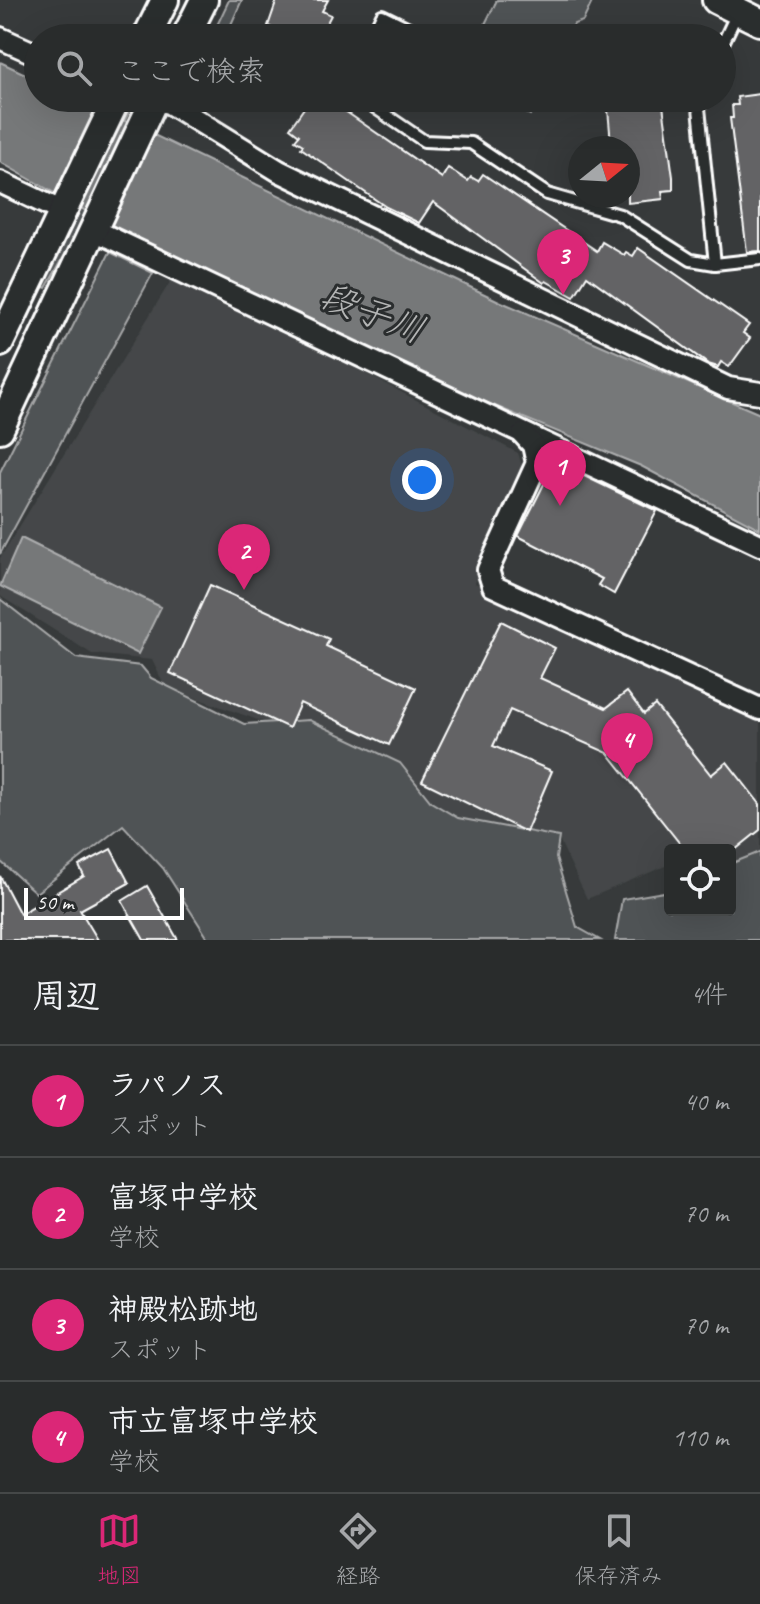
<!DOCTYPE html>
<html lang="ja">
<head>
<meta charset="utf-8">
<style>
  :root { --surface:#292c2c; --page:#353838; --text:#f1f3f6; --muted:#a5a7a9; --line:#454848; --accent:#db2777 }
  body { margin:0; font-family:Caveat,"Klee One",sans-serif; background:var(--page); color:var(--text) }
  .controls { position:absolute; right:24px; bottom:24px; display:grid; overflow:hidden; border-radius:8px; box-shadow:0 8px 32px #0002 }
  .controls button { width:72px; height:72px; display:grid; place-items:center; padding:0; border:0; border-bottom:2px solid var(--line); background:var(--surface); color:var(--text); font:40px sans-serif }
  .compass { position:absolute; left:568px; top:136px; width:72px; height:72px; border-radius:50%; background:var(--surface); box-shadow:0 8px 32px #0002; rotate:72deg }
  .scale { position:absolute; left:24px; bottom:20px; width:160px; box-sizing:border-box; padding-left:8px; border:4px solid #fff; border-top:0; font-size:22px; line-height:28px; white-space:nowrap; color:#fff; -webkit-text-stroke:6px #2a2d2e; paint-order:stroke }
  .you { position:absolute; left:422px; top:480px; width:28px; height:28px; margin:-20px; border:6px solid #fff; border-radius:50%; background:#1a73e8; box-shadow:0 0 0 12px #1a73e833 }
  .badge { display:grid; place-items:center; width:52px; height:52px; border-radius:50%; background:var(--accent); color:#fff; font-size:26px; font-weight:700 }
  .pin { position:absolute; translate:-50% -66px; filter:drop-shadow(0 2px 4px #0008) }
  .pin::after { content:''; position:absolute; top:42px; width:28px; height:24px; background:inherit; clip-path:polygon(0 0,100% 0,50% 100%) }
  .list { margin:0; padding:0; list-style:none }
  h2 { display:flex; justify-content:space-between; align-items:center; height:104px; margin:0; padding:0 32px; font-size:34px }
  h2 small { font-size:26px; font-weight:400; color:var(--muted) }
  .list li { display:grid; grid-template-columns:52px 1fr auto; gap:24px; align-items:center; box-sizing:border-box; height:112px; padding:0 32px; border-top:2px solid var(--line) }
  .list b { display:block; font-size:30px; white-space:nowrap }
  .list p { margin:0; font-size:26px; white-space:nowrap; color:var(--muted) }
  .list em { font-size:26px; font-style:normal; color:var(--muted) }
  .icon { flex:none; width:44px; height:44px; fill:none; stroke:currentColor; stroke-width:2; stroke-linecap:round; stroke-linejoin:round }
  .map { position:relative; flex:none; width:760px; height:940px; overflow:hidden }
  .search { position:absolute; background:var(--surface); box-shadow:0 8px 32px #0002; left:24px; right:24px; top:24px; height:88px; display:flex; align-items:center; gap:20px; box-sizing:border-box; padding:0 28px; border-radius:44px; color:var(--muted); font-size:30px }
  .sheet { height:552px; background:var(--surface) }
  nav { display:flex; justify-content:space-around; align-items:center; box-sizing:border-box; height:112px; border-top:2px solid var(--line); background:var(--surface); font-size:22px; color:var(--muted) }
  nav a { display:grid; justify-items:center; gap:4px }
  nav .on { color:var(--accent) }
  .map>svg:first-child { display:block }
</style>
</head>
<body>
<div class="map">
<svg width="760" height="940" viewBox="0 0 760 940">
  <rect width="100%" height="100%" fill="#373a3b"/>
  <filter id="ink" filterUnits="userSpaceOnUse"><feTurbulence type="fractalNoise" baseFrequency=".0125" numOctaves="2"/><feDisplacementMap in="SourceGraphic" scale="16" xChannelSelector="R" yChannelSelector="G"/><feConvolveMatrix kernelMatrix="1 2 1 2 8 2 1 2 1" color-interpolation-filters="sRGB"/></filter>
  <g filter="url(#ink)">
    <polygon fill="#444748" points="175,274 518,453 525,475 475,583 760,722 760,868 730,880 730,850 670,850 670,864 587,899 558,837 444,841 272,725 165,687 152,660 92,654 0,596 0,558"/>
    <g fill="#505354" stroke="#a8a9aa" stroke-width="2">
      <polygon points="229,0 242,0 225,38 211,38"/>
      <polygon points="497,0 593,0 583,21 574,24 567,38 478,38"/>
      <polygon points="136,98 142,98 82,224 46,288 42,286"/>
      <polygon points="495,98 538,98 530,115"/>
      <polygon points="110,252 153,273 0,554 0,472"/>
      <polygon points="0,599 76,658 141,666 151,678 244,724 309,720 400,763 431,802 458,818 559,837 556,858 577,927 600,940 209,940 163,868 123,825 36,893 0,861"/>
      <polygon points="760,852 760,940 615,940 622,899 670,891 670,910 730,910 730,864"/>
    </g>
    <g fill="#767879" stroke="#adaeaf" stroke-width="2">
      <polygon points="0,62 38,80 38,98 77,98 499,301 760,414 760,529 641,466 468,395 123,232 0,162"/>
      <polygon points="21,538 161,607 138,654 0,586"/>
    </g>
    <g fill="#636465" stroke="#fff" stroke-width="2">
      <polygon points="277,0 328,0 322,11 331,15 321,34 316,38 269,38 274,29 268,26"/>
      <polygon points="760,94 760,251 747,252 730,118 733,118 732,105 738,105 737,97"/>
      <polygon points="311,98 326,98 442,178 448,168 468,181 471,177 478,181 483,174 597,251 602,242 624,255 626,252 633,256 638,248 749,325 743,333 750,338 729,367 721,362 718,367 708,364 587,276 574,297 546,281 544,283 433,202 419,223 386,207 301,148 303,145 295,140 299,135 290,128"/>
      <polygon points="607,98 662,98 673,177 673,190 662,191 663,199 628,203 628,148 615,148 615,143 611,143"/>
      <polygon points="555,462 657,511 614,594 598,585 602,579 518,536"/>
      <polygon points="210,585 329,639 326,646 416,688 389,745 300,703 289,728 170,673"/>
      <polygon points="501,621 555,648 540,678 606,708 627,692 644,714 655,705 711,775 727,762 760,804 760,830 735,850 685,850 608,753 510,710 493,746 552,771 526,832 422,781"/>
      <polygon points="111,849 129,883 80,910 98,940 0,940 0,876 20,914 84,876 79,866"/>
      <polygon points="147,886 178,940 144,940 122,901"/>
    </g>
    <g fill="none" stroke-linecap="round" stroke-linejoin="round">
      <g stroke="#fff" stroke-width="16">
        <g id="service">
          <polyline points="371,38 382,15 429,38"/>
          <polyline points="722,45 738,11"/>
          <polyline points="361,98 424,141 471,143 547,194 620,215 691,260 715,264 760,259"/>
          <polyline points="698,98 715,264"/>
        </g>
      </g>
      <g stroke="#fff" stroke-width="26">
        <g id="minor">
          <polyline points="0,38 38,55"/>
          <polyline points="154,100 169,103 279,171 728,388 760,393"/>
          <polyline points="0,182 65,213"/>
          <polyline points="92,229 760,545"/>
          <polyline points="523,434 533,445 537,463 488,570 493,586 760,709"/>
        </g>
      </g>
      <g stroke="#fff" stroke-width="32">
        <g id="tertiary">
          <polyline points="716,0 760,22"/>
          <polyline points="146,38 165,0"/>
          <polyline points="185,38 204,0"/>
          <polyline points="0,343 117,98"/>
          <polyline points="0,429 155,98"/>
        </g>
      </g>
      <use href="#service" stroke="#2a2d2e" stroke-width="10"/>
      <use href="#minor" stroke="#2a2d2e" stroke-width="20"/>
      <use href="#tertiary" stroke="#2a2d2e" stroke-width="26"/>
    </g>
  </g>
  <g text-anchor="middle" stroke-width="6" stroke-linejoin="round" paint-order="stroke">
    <g font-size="36" font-style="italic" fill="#b4b5b5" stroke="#2a2d2e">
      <text transform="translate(373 312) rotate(21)" y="13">段子川</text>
    </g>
  </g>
</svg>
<div class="controls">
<button><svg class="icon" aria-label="locate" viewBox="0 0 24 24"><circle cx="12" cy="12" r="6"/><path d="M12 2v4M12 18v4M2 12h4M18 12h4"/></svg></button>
</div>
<svg class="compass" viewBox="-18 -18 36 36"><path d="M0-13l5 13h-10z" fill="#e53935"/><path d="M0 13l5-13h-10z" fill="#a5a7a9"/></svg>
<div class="scale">50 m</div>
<div class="you"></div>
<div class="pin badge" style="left:560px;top:506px">1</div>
<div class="pin badge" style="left:244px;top:590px">2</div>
<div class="pin badge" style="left:563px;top:295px">3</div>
<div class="pin badge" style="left:627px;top:779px">4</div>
<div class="search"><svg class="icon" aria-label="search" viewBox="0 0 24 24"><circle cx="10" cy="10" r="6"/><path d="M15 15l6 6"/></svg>ここで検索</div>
</div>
<section class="sheet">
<h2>周辺<small>4件</small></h2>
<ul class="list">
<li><span class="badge">1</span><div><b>ラパノス</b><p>スポット</p></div><em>40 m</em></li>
<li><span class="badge">2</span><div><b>富塚中学校</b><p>学校</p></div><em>70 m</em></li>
<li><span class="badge">3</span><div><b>神殿松跡地</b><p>スポット</p></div><em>70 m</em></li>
<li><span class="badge">4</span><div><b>市立富塚中学校</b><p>学校</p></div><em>110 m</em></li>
</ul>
</section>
<nav>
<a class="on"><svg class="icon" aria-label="map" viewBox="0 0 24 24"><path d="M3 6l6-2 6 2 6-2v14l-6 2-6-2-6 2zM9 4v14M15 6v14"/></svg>地図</a>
<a><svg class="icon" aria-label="directions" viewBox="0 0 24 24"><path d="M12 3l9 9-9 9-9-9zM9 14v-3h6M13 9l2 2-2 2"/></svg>経路</a>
<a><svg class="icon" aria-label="saved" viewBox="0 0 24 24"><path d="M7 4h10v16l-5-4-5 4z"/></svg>保存済み</a>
</nav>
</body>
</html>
